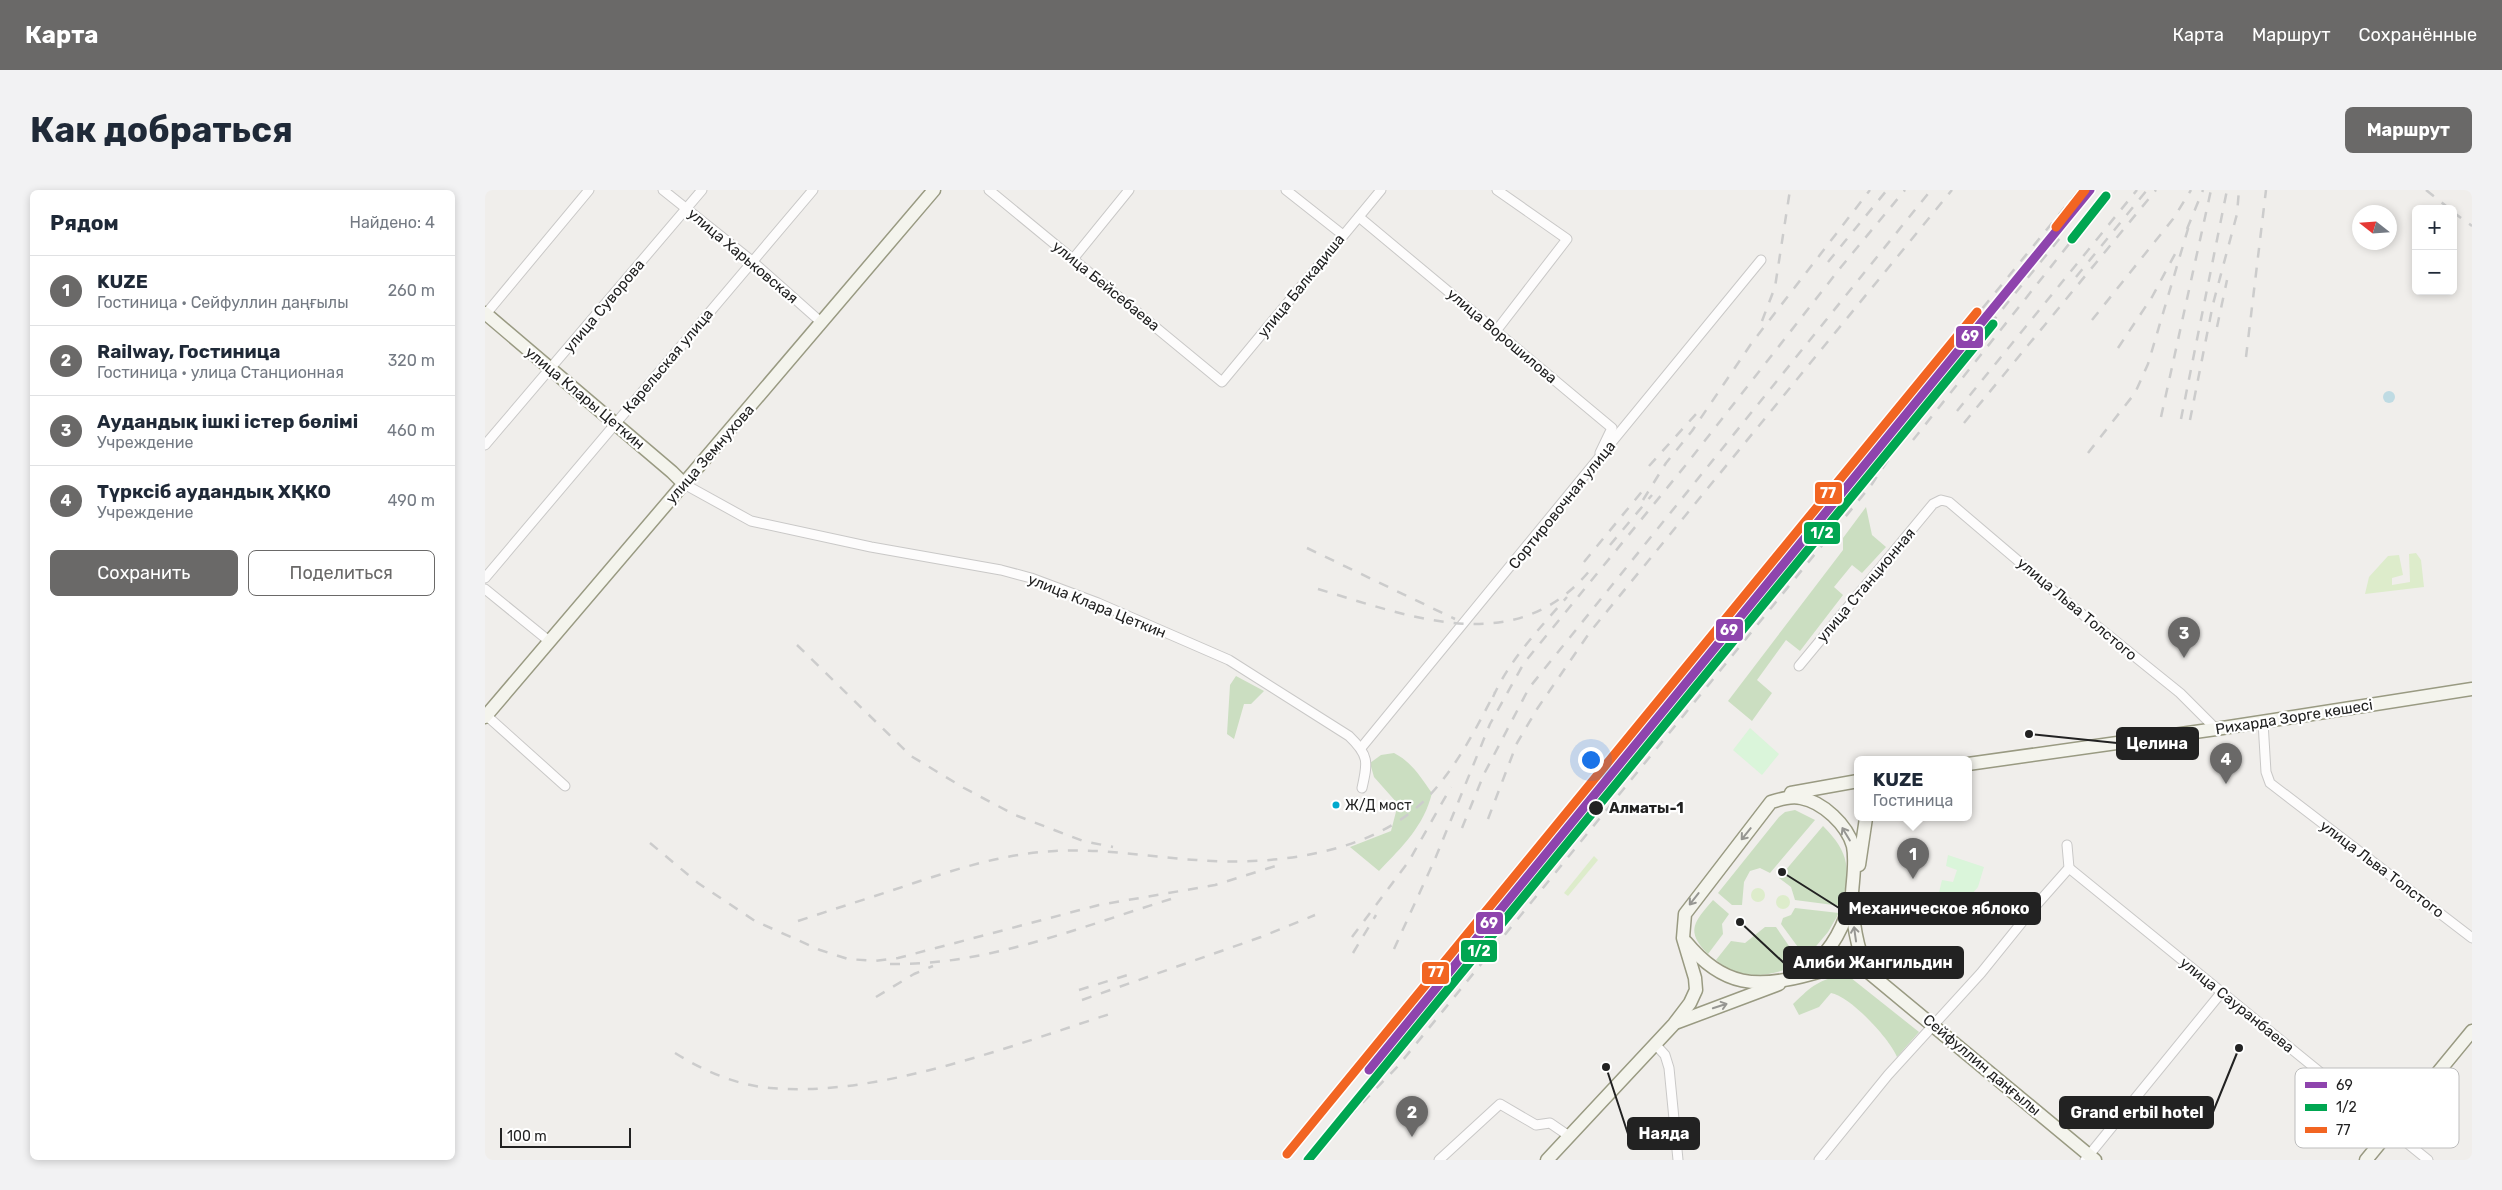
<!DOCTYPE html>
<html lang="ru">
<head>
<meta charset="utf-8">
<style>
  :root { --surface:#fff; --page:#f2f2f3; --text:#1f2937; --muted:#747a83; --line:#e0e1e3; --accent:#6a6968 }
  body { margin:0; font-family:Rubik,sans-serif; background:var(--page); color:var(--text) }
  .controls { position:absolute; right:15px; top:15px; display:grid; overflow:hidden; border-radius:8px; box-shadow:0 2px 8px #0003 }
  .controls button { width:45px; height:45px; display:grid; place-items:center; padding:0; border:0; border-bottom:1px solid var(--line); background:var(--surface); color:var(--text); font:25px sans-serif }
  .compass { position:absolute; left:1867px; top:15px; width:45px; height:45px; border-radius:50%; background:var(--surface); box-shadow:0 2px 8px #0003; rotate:287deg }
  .scale { position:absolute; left:15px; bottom:12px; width:131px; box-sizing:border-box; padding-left:5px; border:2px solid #222; border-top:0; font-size:14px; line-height:18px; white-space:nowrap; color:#222; -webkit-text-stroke:4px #fff; paint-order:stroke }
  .you { position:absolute; left:1105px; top:569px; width:18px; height:18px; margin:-12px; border:4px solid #fff; border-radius:50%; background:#1a73e8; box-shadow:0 0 0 8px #1a73e833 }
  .badge { display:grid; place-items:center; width:32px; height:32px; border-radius:50%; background:var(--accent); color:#fff; font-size:16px; font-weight:700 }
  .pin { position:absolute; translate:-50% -41px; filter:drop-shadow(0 1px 2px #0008) }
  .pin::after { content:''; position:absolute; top:26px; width:18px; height:15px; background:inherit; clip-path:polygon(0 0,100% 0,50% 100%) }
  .popup { position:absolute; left:1369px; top:566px; width:118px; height:65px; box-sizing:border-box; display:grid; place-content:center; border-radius:8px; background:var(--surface); filter:drop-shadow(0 1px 4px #0005); font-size:16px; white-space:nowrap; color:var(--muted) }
  .popup b { font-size:19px; color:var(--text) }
  .popup::after { content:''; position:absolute; left:50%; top:100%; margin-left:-10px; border:10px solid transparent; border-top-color:var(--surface) }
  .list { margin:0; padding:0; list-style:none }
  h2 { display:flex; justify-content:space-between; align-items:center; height:65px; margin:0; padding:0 20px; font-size:21px }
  h2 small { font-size:16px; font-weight:400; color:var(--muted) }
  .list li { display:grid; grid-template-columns:32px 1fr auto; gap:15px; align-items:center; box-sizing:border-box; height:70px; padding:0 20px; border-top:1px solid var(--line) }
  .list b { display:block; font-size:19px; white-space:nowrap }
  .list p { margin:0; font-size:16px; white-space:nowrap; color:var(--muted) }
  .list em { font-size:16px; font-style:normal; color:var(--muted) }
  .actions { display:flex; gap:10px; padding:15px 20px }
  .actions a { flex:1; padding:11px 0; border:1px solid var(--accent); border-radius:8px; text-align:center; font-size:18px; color:var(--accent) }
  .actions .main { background:var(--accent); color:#fff }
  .map { position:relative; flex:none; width:1987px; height:970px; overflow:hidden; border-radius:8px }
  header { display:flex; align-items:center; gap:30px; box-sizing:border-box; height:70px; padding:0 25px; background:var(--accent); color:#fff }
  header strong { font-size:24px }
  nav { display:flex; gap:28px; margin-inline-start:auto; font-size:18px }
  .intro { display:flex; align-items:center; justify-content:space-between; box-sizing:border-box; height:120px; padding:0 30px }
  h1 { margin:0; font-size:35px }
  .button { padding:12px 22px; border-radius:8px; background:var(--accent); color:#fff; font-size:18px; font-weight:700 }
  main { display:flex; gap:30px; padding:0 30px }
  aside { flex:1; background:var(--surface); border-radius:8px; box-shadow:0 2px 8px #0003 }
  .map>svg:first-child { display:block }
</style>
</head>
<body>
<header>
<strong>Карта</strong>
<nav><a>Карта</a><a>Маршрут</a><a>Сохранённые</a></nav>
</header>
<div class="intro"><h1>Как добраться</h1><a class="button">Маршрут</a></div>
<main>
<aside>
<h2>Рядом<small>Найдено: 4</small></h2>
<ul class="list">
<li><span class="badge">1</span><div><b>KUZE</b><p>Гостиница · Сейфуллин даңғылы</p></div><em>260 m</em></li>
<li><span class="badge">2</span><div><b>Railway, Гостиница</b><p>Гостиница · улица Станционная</p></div><em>320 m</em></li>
<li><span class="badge">3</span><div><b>Аудандық ішкі істер бөлімі</b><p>Учреждение</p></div><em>460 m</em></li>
<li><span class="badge">4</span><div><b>Түрксіб аудандық ХҚКО</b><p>Учреждение</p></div><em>490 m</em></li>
</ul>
<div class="actions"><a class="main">Сохранить</a><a>Поделиться</a></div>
</aside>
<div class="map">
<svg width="1987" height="970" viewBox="0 0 1987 970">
  <rect width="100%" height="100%" fill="#f0eeeb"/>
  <g fill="#ddeccb">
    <polygon points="1931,363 1936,370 1939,397 1880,404 1884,387 1903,366 1914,365 1918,385 1907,388 1907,395 1925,392 1924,364"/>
    <polygon points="1109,666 1113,670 1083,706 1079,703"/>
    <circle cx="1273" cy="705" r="7"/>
    <circle cx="1298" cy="712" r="7"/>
  </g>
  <g fill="#cbdec1">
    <polygon points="1381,317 1387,345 1401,357 1377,383 1367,375 1349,397 1358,405 1315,461 1301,450 1272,490 1287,503 1267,531 1243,511 1358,360 1358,348"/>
    <polygon points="751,486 779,501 766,514 759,514 749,549 742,544 745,495"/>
    <path d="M909,563C927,572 936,588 947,603C939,636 917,657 894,681L865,657L906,641L913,614L889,587L885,573L896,565Z"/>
    <polygon points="1310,620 1330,630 1285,683 1275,678 1265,681 1259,692 1257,715 1247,715 1233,703 1294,627 1300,622"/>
    <path d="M1338,636C1365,663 1366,680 1356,716L1310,710L1306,697L1294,688Z"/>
    <path d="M1228,710L1244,724L1237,734L1238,744L1223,764C1200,741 1209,732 1228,710Z"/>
    <polygon points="1310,718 1354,723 1343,742 1321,768 1296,734 1298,728 1306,725"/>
    <path d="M1280,737H1291L1315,772C1290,788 1254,791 1231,770L1246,751L1260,753Z"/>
    <path d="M1361,784L1434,842L1412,867C1405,849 1365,806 1346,803L1334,817L1314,825L1308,814C1329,794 1332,791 1361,784Z"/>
  </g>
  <g fill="#daf5da">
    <polygon points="1265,538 1294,564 1277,585 1248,560"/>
    <polygon points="1463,665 1499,677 1493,697 1481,711 1474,728 1450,719 1457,690 1468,692 1472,680 1461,676"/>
  </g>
  <circle fill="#bfdbe3" cx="1904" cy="207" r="6"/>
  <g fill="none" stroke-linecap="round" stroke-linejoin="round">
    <g stroke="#c9c8c7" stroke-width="11">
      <g id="street">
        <polyline points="178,0 267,71 337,133"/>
        <polyline points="504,0 737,192 896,0"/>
        <polyline points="801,0 858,45"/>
        <polyline points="874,27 1127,238 1115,263"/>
        <polyline points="588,69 644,0"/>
        <polyline points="0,125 104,0"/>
        <polyline points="1011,141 1082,49 1012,0"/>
        <polyline points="0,255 217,0"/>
        <path d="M199,294L266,331L386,357L516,380L546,388L613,413L744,470L864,546C884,565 883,572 877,598"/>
        <polyline points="0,388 328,0"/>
        <polyline points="0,399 64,451"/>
        <polyline points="1314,476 1448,314 1456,310 1464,312 1571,403 1695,503 1731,539"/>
        <polyline points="1,525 80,596"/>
        <polyline points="1778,532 1781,582 1785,593 1987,748"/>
        <polyline points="876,558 1276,70"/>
        <polyline points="1584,678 1943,970"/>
        <polyline points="1170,854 1180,865 1184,878 1193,970"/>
        <polyline points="954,970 1015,914 1051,935 1065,933 1084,946"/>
        <polyline points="1334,970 1403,885 1496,783 1546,721 1584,678 1582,655"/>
        <polyline points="1600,970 1736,803"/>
      </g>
    </g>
    <g stroke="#999a82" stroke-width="15">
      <g id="secondary">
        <polyline points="0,123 187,282 199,294"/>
        <polyline points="0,527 449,0"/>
        <polyline points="1483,574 1731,539 1987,499"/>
        <polyline points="1306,603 1373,591"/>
        <polyline points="1374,675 1381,628"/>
        <path d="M1201,752C1238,797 1272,799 1326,784C1347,778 1362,775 1382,781L1610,970"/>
        <path d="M1318,782C1343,767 1357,741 1365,714"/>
        <polyline points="1193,832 1294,794"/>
        <path d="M1062,970L1189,834L1205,813L1211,800L1210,788L1198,748L1200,724L1286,612C1296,609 1306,606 1316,608C1338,612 1362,635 1368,656C1371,671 1368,688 1367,703C1367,731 1371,755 1382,781"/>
        <polyline points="1881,970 1987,841"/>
      </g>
    </g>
    <use href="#street" stroke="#fdfcfc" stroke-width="9"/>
    <use href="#secondary" stroke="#f4f4ed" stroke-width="12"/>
    <g stroke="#ccc" stroke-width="2.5" stroke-dasharray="10 10" stroke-linecap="butt">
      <polyline points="1941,0 1965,19"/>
      <polyline points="1968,22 1987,36"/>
      <polyline points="1702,39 1718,0"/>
      <polyline points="1343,72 1402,0"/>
      <polyline points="1591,87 1662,0"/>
      <polyline points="1607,130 1688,29 1706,0"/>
      <polyline points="1277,131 1290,97 1305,0"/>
      <polyline points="1732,137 1742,90"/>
      <polyline points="1633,158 1667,107 1690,64"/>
      <polyline points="1761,167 1781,0"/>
      <polyline points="1472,221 1652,0"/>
      <polyline points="1676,227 1726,0"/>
      <polyline points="1696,229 1742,0"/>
      <polyline points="1705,230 1728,114 1752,24 1754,0"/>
      <polyline points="1479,233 1671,0"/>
      <polyline points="1428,250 1627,0"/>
      <polyline points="1603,263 1650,203 1663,174 1705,32"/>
      <polyline points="1164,276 1211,224"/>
      <polyline points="1158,310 1181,273 1207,241 1266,154 1385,0"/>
      <polyline points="1125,355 1167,305"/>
      <polyline points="822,358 970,429"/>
      <polyline points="1099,372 1159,299"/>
      <path d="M833,399C927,427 1032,470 1106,379"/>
      <polyline points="312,455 426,566 479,598 530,625 598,651 628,657"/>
      <path d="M1008,507C1025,469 1055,438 1082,407"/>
      <polyline points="1003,629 1032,553 1052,519 1105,442 1467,0"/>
      <polyline points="977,638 999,584 1044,498 1446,0"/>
      <polyline points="165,653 213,693 270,731 335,760 363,769 390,771 413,768 614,715 730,695 797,674"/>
      <path d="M313,731C352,718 391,706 429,693C475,678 522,663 570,661C617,658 664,667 711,670C787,676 887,665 943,607C972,576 991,539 1010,502"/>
      <polyline points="867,747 924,671 966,597"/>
      <polyline points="909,759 950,669 1005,534 1039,473 1200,276 1356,77 1420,0"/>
      <polyline points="868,763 891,725"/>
      <path d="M405,774C501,776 595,737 686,709"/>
      <polyline points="594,800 649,783"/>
      <polyline points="391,807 429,784 448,776"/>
      <polyline points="597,810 776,747 830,725"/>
      <path d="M190,863C219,881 251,895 285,898C393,908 528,855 631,822"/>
      <polyline points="802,970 1594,0"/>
      <path d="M822,970L913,876L1387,294C1445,206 1513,125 1579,43"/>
    </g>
    <g stroke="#fff" stroke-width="12">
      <polyline id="rail-1" points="884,880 1605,0"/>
    </g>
    <g stroke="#fff" stroke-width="12">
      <g id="rail-2">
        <polyline points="1587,49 1621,6"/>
        <polyline points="823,970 1508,134"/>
      </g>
    </g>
    <g stroke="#fff" stroke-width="12">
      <g id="rail-3">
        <polyline points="1571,37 1600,0"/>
        <polyline points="802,964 1492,122"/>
      </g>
    </g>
    <use href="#rail-1" stroke="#8e44ad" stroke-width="9"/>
    <use href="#rail-2" stroke="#00a651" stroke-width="9"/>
    <use href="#rail-3" stroke="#f26522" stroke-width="9"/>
  </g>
  <defs><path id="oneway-shaft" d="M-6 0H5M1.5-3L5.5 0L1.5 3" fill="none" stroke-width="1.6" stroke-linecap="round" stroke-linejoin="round" transform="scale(1.25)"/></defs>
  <g stroke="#969692">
    <use href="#oneway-shaft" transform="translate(1261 644) rotate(129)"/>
    <use href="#oneway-shaft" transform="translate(1361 644) rotate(-121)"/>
    <use href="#oneway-shaft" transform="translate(1209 709) rotate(128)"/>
    <use href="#oneway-shaft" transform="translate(1370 744) rotate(-98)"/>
    <use href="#oneway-shaft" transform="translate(1235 816) rotate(-18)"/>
  </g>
  <circle fill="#00a9ce" stroke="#fff" stroke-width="2" cx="851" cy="615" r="4.5"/>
  <circle fill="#222" stroke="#fff" stroke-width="2" cx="1111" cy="618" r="8"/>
  <g text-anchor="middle" stroke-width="4.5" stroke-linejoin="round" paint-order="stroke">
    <g font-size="14" fill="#222" stroke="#fff" text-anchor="start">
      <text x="860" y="620">Ж/Д мост</text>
    </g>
    <g font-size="15" fill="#222" stroke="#fff">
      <text transform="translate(258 66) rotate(40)" y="5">улица Харьковская</text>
      <text transform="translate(621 96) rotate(39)" y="5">улица Бейсебаева</text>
      <text transform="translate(816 96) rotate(-51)" y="5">улица Балкадиша</text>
      <text transform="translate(119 116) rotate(-50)" y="5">улица Суворова</text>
      <text transform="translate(1017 146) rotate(40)" y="5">улица Ворошилова</text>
      <text transform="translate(183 171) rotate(-50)" y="5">Карельская улица</text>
      <text transform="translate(100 208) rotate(40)" y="5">улица Клары Цеткин</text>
      <text transform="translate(225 264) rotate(-49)" y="5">улица Земнухова</text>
      <text transform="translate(1077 315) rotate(-51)" y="5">Сортировочная улица</text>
      <text transform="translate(1381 395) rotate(-50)" y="5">улица Станционная</text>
      <text transform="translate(612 416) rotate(22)" y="5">улица Клара Цеткин</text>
      <text transform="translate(1592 419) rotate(40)" y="5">улица Льва Толстого</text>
      <text transform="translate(1809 527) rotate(-9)" y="5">Рихарда Зорге көшесі</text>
      <text transform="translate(1897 679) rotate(37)" y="5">улица Льва Толстого</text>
      <text transform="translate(1752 815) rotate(39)" y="5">улица Сауранбаева</text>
      <text transform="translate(1497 875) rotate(40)" y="5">Сейфуллин даңғылы</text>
    </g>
    <g font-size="15" font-weight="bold" fill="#222" stroke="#fff" text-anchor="start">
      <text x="1124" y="623">Алматы-1</text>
    </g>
  </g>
  <rect x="1810" y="878" width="164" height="80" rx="8" fill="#fff" stroke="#bdbdbd" stroke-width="1"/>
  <rect x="1820" y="892" width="22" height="6" fill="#8e44ad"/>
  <rect x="1820" y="914" width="22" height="7" fill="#00a651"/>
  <rect x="1820" y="937" width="22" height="6" fill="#f26522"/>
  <g font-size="14" fill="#222">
    <text x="1851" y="900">69</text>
    <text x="1851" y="922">1/2</text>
    <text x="1851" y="945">77</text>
  </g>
  <path fill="none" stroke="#222" stroke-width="2" d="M1544 544L1632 553M1297 682L1354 718M1255 732L1299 773M1754 858L1728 922M1121 877L1143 944"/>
  <g fill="#222" stroke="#fff" stroke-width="2">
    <circle cx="1544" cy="544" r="5"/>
    <circle cx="1297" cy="682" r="5"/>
    <circle cx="1255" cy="732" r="5"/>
    <circle cx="1754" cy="858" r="5"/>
    <circle cx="1121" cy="877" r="5"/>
  </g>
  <g fill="#222" stroke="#222" stroke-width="2">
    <rect x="1632" y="538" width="81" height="31" rx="5"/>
    <rect x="1354" y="703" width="201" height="31" rx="5"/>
    <rect x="1299" y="757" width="179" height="31" rx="5"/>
    <rect x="1575" y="907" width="153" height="31" rx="5"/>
    <rect x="1143" y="928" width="71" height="31" rx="5"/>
  </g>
  <g font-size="16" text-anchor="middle" font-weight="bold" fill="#fff">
    <text x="1672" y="559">Целина</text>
    <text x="1454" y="724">Механическое яблоко</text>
    <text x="1388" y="778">Алиби Жангильдин</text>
    <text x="1652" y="928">Grand erbil hotel</text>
    <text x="1179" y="949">Наяда</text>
  </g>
  <g stroke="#fff" stroke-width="2">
    <rect x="1470" y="135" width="29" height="24" rx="5" fill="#8e44ad"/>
    <rect x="1329" y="291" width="29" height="24" rx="5" fill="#f26522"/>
    <rect x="1318" y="331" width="38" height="24" rx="5" fill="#00a651"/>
    <rect x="1230" y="428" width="29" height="24" rx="5" fill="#8e44ad"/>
    <rect x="990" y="721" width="29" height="24" rx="5" fill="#8e44ad"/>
    <rect x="975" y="749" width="38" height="24" rx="5" fill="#00a651"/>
    <rect x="936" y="771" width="29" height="24" rx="5" fill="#f26522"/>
  </g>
  <g font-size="14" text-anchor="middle" font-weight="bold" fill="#fff">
    <text x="1485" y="151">69</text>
    <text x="1343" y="308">77</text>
    <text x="1337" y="348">1/2</text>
    <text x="1244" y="445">69</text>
    <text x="1004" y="738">69</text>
    <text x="994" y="766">1/2</text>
    <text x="951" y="787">77</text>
  </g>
</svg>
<div class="controls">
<button>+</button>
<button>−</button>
</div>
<svg class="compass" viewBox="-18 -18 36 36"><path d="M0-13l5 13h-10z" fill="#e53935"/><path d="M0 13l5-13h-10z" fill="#747a83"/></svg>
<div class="scale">100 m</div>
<div class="you"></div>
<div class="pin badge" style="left:1428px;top:689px">1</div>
<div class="popup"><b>KUZE</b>Гостиница</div>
<div class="pin badge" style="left:927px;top:947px">2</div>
<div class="pin badge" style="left:1699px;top:468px">3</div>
<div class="pin badge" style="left:1741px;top:594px">4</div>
</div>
</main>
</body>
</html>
